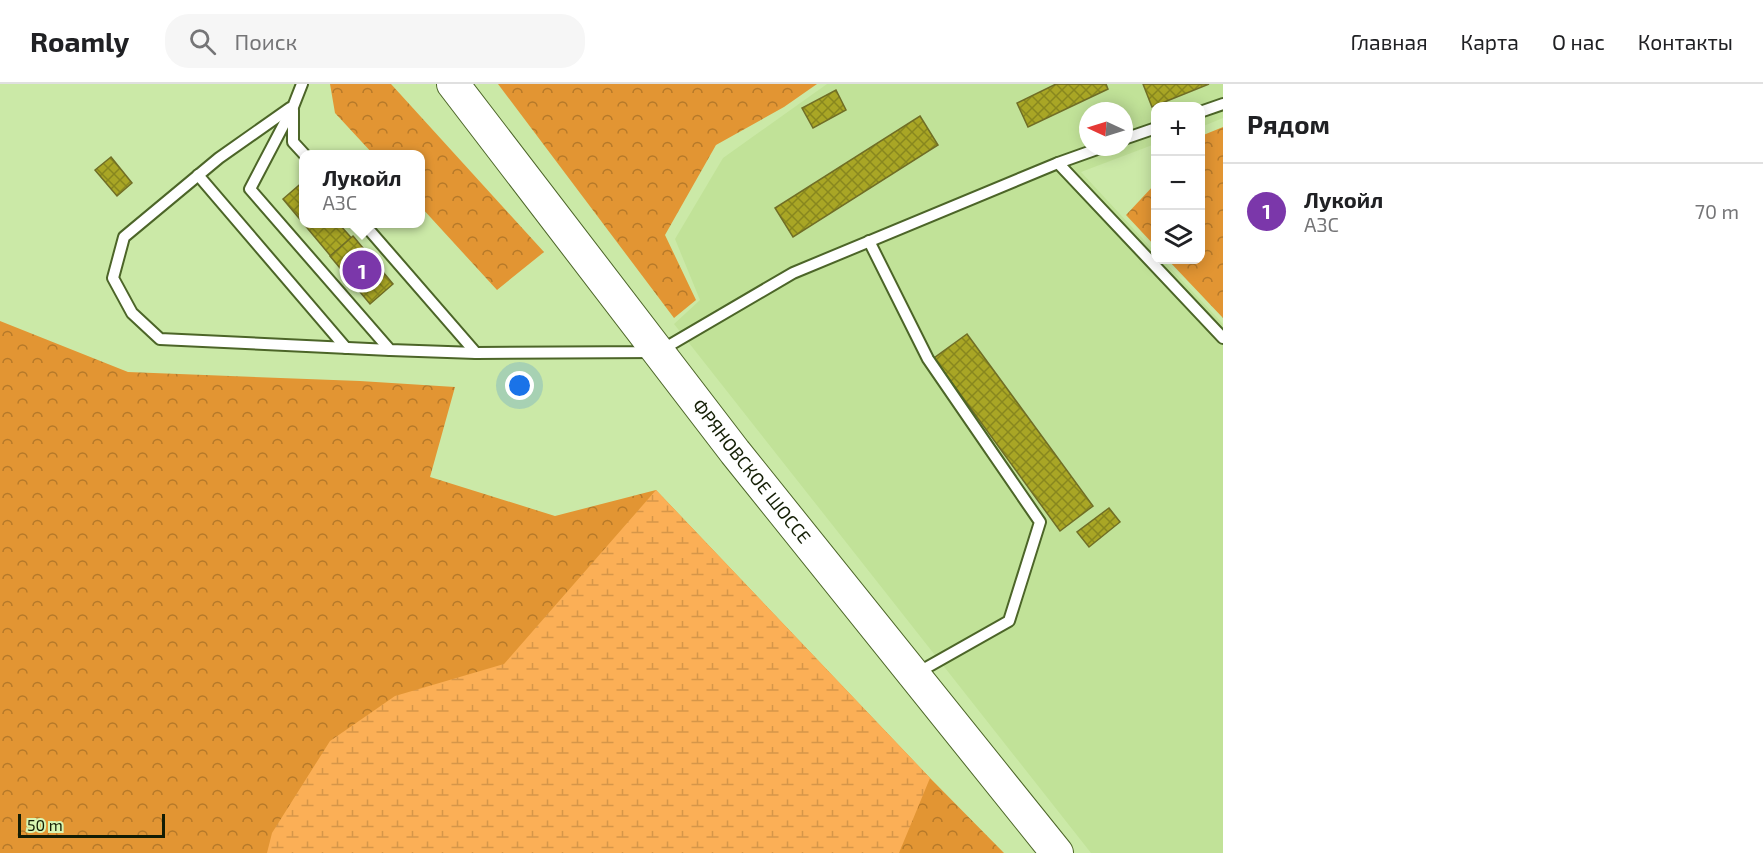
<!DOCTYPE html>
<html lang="ru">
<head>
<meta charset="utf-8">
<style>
  :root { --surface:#fff; --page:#f6f6f6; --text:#202124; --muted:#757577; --line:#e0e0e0; --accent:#7b37aa }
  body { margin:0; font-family:"Exo 2",sans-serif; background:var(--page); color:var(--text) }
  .controls { position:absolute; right:18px; top:18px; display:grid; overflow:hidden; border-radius:12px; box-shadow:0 3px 15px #0003 }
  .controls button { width:54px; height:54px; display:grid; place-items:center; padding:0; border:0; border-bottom:2px solid var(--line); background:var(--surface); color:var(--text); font:30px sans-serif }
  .compass { position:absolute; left:1079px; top:18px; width:54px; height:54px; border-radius:50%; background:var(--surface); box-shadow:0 3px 15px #0003; rotate:274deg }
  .scale { position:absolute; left:18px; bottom:15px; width:147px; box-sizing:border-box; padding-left:6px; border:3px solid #131d04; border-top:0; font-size:16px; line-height:21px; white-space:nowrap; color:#131d04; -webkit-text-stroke:4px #d8f6b3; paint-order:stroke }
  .you { position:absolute; left:520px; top:302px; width:21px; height:21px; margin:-15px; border:4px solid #fff; border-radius:50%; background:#1a73e8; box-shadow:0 0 0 9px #1a73e833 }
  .badge { display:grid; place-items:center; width:39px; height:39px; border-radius:50%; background:var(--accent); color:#fff; font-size:20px; font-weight:700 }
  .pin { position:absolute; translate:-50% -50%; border:3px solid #fff; box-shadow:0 2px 6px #0006 }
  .popup { position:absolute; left:299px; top:66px; width:126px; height:78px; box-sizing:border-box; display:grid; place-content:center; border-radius:12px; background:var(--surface); filter:drop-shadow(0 2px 4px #0005); font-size:20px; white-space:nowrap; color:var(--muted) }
  .popup b { font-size:22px; color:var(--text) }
  .popup::after { content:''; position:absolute; left:50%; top:100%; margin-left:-12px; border:12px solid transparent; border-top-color:var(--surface) }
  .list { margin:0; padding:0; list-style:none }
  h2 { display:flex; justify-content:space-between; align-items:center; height:78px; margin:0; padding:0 24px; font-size:26px }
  h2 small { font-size:20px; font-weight:400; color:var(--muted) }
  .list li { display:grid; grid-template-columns:39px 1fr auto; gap:18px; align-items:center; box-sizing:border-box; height:96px; padding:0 24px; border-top:2px solid var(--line) }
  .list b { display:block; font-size:22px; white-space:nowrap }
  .list p { margin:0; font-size:20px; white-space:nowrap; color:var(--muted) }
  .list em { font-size:20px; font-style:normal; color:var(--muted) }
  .icon { flex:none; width:33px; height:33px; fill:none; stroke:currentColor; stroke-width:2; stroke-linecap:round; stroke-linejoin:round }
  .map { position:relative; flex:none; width:1223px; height:769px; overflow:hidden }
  header { display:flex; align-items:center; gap:36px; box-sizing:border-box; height:84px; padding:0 30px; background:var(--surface); border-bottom:2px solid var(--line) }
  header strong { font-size:28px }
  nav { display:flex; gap:33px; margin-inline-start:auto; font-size:21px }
  .search { width:420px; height:54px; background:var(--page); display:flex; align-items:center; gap:15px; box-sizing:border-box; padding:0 21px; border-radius:24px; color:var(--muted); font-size:22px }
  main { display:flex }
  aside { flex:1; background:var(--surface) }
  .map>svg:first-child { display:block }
</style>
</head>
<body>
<header>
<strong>Roamly</strong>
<div class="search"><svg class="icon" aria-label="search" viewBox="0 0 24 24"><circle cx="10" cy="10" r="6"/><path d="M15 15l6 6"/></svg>Поиск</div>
<nav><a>Главная</a><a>Карта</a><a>О нас</a><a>Контакты</a></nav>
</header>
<main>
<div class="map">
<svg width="1223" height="769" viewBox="0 0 1223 769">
  <defs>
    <pattern id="forest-crowns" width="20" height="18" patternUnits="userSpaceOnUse" patternTransform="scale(1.5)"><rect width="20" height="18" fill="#e29533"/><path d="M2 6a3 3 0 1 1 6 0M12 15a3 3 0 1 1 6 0" fill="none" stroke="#b67929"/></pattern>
    <pattern id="wetland-marsh" width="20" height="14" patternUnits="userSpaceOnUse" patternTransform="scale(1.5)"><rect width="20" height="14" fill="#fbaf56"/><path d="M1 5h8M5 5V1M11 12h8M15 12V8" fill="none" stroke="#d69649"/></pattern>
    <pattern id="building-cross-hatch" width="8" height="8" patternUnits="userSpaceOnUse" patternTransform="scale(1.5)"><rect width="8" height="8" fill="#a9a625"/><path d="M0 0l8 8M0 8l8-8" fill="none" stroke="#88871e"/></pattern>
  </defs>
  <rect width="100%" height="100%" fill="#cbe9a7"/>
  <path fill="#c1e298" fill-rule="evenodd" d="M827,0H1223V34L1201,43L1200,22H1156L1155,60L1081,88L1155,168L1156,176H1163L1223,240V769H1091L674,240L700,216L675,155L723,74ZM1088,27H1124V63H1088Z"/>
  <g fill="url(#forest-crowns)">
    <polygon points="330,0 391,0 544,168 497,206 421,123 421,70 373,70 335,29"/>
    <polygon points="498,0 817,0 784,23 716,61 665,151 696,216 674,234"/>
    <polygon points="1223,43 1223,234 1168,176 1200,176 1201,52"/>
    <polygon points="1155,100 1155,162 1126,131"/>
    <polygon points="0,237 128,288 360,297 455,303 430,393 555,432 656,406 930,694 1004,769 0,769"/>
  </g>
  <polygon fill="url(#wetland-marsh)" points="656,406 930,694 899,769 267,769 272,749 330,657 395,612 504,580"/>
  <g fill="url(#building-cross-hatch)" stroke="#706e26" stroke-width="1.5">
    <polygon points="1056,0 1106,0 1108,5 1028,43 1017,19"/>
    <polygon points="1143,0 1209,0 1152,23"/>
    <polygon points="836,6 846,26 813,44 802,24"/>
    <polygon points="920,32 938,61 793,153 775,124"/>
    <polygon points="111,73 132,99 117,112 95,86"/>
    <polygon points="304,97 304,140 339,140 355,158 334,176 283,115"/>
    <polygon points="353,152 393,200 370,220 330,172"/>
    <polygon points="967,250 1093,422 1060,447 934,274"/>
    <polygon points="1109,424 1120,438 1089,463 1077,448"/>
  </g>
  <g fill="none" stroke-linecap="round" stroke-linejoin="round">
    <g stroke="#4c6528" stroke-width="14">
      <g id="lane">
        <polyline points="302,0 293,23 250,105 390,266 476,269 658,268 793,189 1058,79"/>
        <polyline points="290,24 219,74 124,153 113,194 132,229 160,255 390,266"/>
        <polyline points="293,26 293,58 304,70"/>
        <polyline points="1200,28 1223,20"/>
        <polyline points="1124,55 1156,44"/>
        <polyline points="1103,63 1058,79 1223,254"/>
        <polyline points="198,91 346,264"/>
        <polyline points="364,140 476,269"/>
        <polyline points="869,157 928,275 1040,438 1009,537 917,589"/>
      </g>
    </g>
    <g stroke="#4c6528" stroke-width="34">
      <g id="primary">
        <path id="s1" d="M453,0L735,368L1057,769"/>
      </g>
    </g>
    <use href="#lane" stroke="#fff" stroke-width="10"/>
    <use href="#primary" stroke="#fff" stroke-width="32"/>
  </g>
  <g text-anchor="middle" stroke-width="4.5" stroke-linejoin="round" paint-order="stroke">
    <g font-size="18" fill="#131d04" stroke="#d8f6b3">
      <text dy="6" stroke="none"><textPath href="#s1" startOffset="489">ФРЯНОВСКОЕ ШОССЕ</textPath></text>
    </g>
  </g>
</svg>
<div class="controls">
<button>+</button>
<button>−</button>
<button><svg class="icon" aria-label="layers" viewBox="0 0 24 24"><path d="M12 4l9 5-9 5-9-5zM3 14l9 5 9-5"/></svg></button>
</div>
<svg class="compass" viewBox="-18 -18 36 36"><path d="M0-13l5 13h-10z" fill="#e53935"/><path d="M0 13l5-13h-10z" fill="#757577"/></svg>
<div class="scale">50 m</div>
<div class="you"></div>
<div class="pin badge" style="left:362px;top:186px">1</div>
<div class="popup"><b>Лукойл</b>АЗС</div>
</div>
<aside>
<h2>Рядом<small></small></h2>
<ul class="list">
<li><span class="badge">1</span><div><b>Лукойл</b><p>АЗС</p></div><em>70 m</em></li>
</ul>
</aside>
</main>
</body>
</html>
